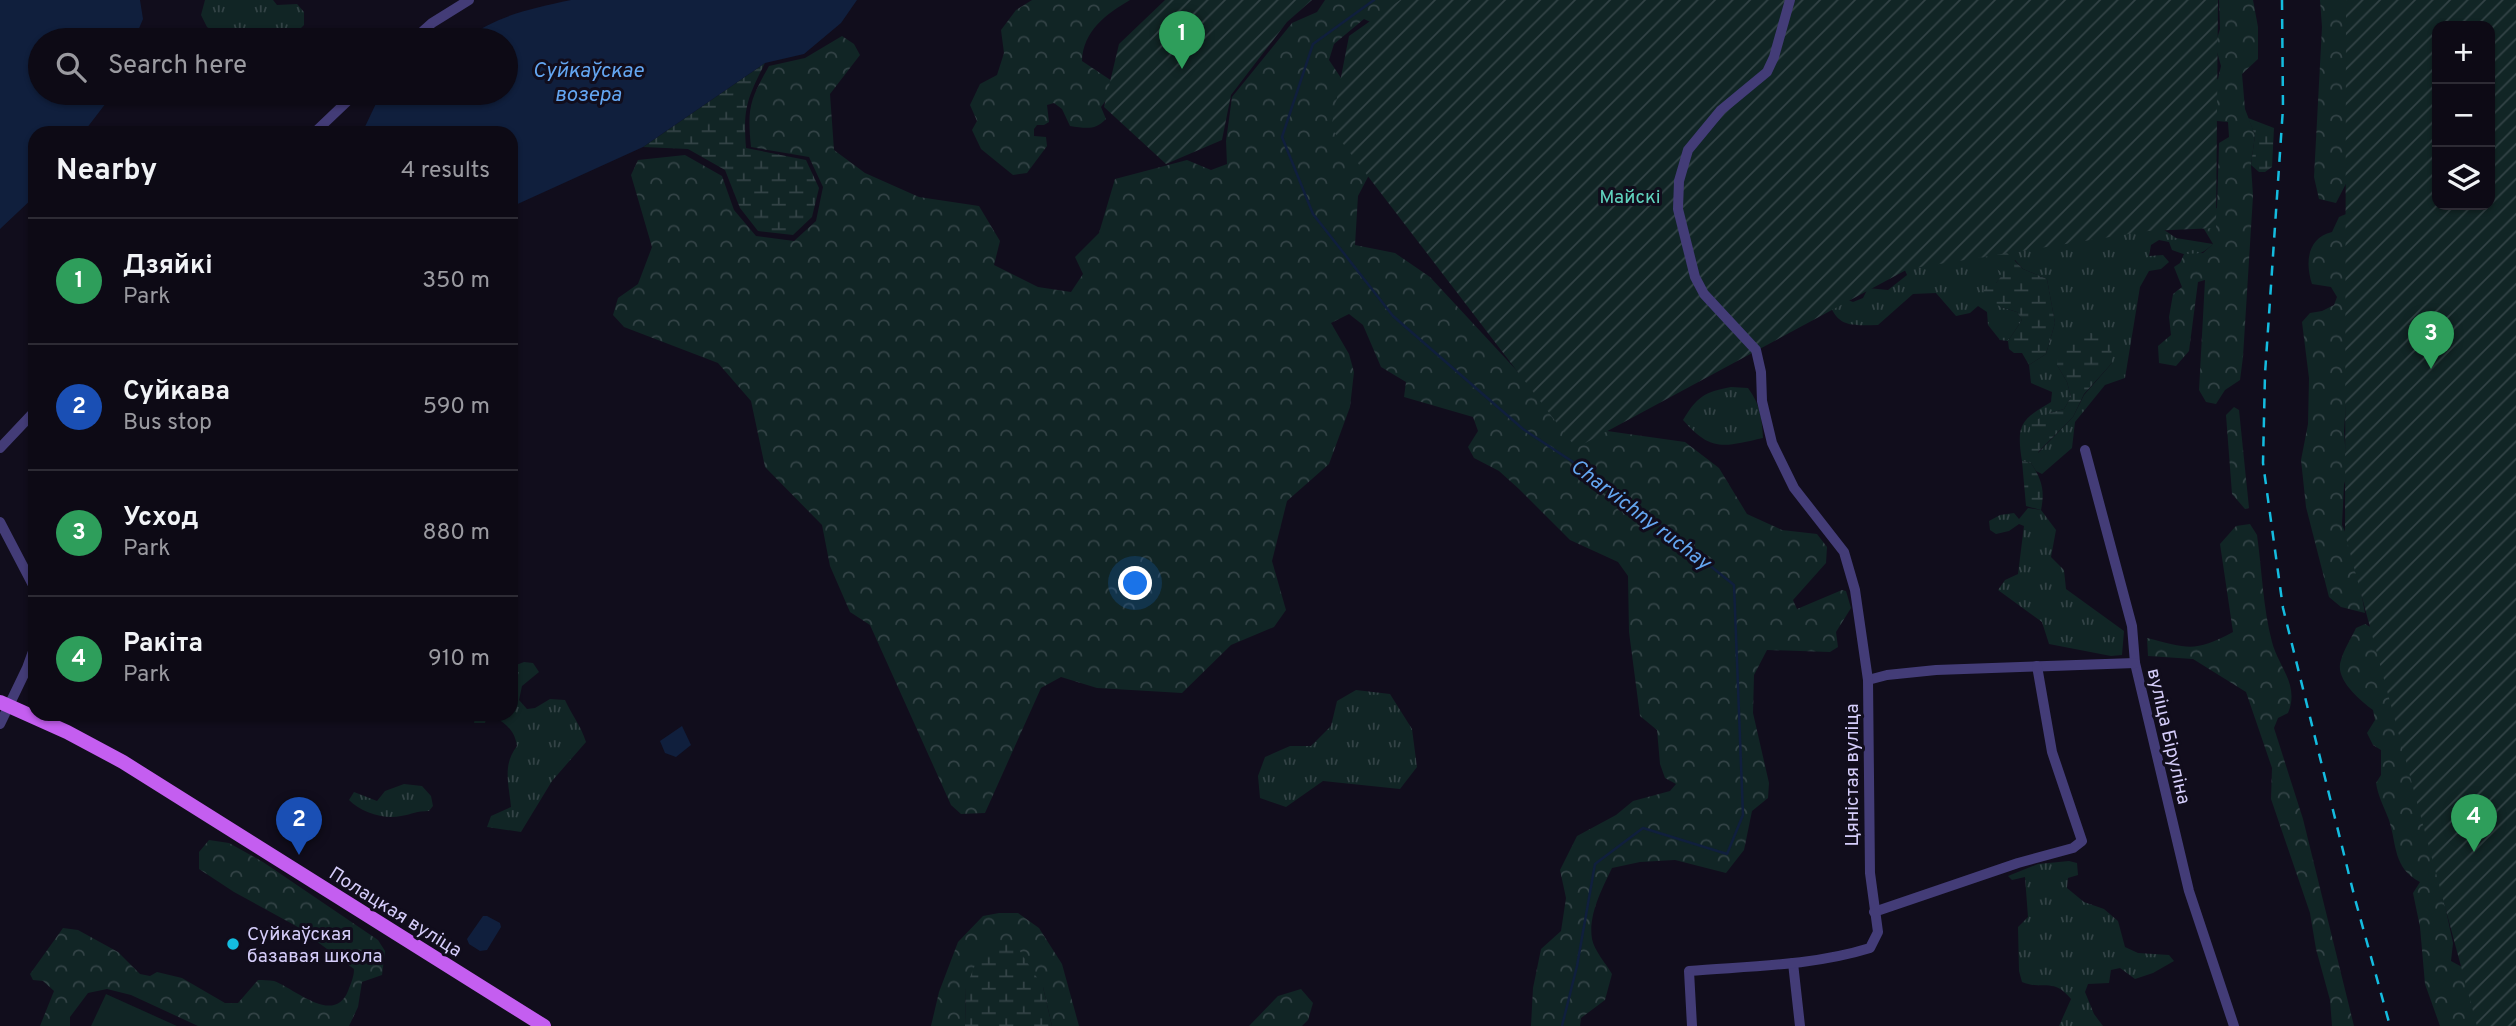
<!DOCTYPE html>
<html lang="en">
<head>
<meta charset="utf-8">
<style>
  :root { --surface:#0d0a15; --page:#1b1822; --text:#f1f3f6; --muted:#9a9aa0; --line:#2d2b34; --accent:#14bcdf }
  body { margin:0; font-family:Overpass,sans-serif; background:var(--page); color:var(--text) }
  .controls { position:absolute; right:21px; top:21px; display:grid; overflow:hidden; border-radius:14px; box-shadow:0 2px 5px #0004 }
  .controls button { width:63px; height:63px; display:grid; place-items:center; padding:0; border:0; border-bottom:2px solid var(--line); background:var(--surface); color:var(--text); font:35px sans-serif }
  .you { position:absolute; left:1136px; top:584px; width:24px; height:24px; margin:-18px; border:5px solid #fff; border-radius:50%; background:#1a73e8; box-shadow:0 0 0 10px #1a73e833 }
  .badge { display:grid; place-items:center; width:46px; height:46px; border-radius:50%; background:var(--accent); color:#fff; font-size:23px; font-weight:700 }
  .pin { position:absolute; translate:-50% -58px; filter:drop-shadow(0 2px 4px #0008) }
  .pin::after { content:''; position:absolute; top:37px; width:24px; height:21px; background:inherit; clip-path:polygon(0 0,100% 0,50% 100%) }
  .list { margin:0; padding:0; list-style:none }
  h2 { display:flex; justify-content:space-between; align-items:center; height:91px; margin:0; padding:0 28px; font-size:30px }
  h2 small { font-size:23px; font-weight:400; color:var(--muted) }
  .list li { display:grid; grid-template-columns:46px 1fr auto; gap:21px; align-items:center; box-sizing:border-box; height:126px; padding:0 28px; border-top:2px solid var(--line) }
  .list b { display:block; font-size:26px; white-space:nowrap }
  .list p { margin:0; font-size:23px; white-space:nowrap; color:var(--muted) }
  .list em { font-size:23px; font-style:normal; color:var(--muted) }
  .icon { flex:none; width:38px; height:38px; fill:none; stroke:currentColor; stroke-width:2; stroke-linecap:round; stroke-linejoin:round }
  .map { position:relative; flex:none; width:2516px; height:1026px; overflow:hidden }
  .search { position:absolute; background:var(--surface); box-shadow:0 2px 5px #0004; left:28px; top:28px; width:490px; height:77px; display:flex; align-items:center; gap:18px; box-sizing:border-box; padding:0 24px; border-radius:38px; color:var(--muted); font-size:26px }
  .panel { position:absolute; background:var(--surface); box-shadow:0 2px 5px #0004; left:28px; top:126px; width:490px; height:595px; border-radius:21px }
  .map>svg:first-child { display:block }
</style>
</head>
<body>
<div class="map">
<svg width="2516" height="1026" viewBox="0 0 2516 1026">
  <defs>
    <pattern id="grass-tufts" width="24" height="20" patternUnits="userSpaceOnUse" patternTransform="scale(1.75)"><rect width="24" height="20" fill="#112525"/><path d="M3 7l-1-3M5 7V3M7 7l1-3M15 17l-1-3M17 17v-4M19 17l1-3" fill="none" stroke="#334346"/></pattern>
    <pattern id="forest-crowns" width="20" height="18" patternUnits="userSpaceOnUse" patternTransform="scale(1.75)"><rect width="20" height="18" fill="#112525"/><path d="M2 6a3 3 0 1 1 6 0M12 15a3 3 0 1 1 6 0" fill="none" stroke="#334346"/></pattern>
    <pattern id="wetland-marsh" width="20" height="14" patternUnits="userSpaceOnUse" patternTransform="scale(1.75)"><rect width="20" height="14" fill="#112525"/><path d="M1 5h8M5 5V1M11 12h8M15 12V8" fill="none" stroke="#334346"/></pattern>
    <pattern id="garden-furrows" width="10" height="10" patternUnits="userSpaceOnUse" patternTransform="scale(1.75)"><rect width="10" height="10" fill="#112525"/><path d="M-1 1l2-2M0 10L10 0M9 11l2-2" fill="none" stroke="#334346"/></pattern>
  </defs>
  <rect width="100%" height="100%" fill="#110d1c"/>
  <g fill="url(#grass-tufts)" fill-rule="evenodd">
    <polygon points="205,0 273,0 277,5 297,4 304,12 304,25 294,35 270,38 252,34 216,33 207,27 201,15"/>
    <path d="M2151,221L2176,238L2213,244C2198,258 2190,257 2172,250L2169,242L2159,240L2151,245L2149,256L2163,255L2169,262L2161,269L2149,271L2140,287L2125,378L2105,385L2075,422L2072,448L2042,474L2036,471L2031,463L2022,461C2016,424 2021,420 2051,402L2052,392L2031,383L2029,365L2046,354L2055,323L2047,279L2023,269L2015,260L1996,283L2001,307L2017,312L2022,320L2008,341L2000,340L1988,325L1987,312L1978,306L1970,313L1956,316L1936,293L1913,294L1878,325C1856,325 1839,329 1830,305L1843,298L1853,302L1863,298L1868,288L1888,290L1907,275L1898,254ZM2112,363L2084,395L2073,417L2038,453L2050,413L2064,409L2071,397L2067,382L2057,365Z"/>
    <path d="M1731,387L1748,388C1760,404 1762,418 1763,438C1723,447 1711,452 1683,420C1697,397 1704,392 1731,387Z"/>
    <polygon points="2028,508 2041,510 2056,530 2051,557 2064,570 2066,589 2124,631 2122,655 2111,656 2049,644 2042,622 1998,590 2005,580 2018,574 2024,526 2019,524 2009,531 1996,534 1990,530 1989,521 2000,515 2014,513 2019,519"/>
    <path d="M524,662L533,663L539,672L522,686L519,700L527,709L535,708L550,699L565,700C572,715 581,726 586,742L552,781L521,832L487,827L491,816L511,807C509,785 502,765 517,746C515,732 507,724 496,718L486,719L485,723H474L476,714H511V667Z"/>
    <polygon points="1356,690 1390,694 1412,729 1417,767 1400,789 1323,781 1286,807 1260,798 1258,776 1265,757 1290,746 1311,746 1331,726 1337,701"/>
    <path d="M404,784L422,786L431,796L433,806L429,811C416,811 413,814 401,816C385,820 360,812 349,800L354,792L377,801L385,791Z"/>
    <path d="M2069,861L2077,863L2078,875L2068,878L2067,888L2084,902L2104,909L2118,921L2125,947L2138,953L2169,955L2174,961L2153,973L2135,979L2120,968L2111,970L2109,983L2088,984L2085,992L2094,1014L2103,1026H2059L2071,999C2053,977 2044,991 2022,982L2019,971L2018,927L2028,917L2025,877L2012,880L2008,876L2038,864Z"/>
  </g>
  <g fill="url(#forest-crowns)">
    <path d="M1032,0H1130C1106,14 1083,31 1082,61L1118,85L1101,107L1106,119C1095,131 1085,128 1070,126L1062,109L1054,103L1047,105L1049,122L1044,125H1037L1034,129V136L1046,137L1047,146L1027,173L1013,175L981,149L972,130L977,121L970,105L980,84L997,75L1004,53L1001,30L1016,10Z"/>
    <path d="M1325,0H1403L1381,27L1364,19L1334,44L1329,60L1361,108L1380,154L1358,196L1355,245L1395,253L1430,277L1545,401L1572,426L1685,442L1719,468L1747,514L1782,530L1817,534L1827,547L1826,563L1793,600L1797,609L1842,590L1846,591L1851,608L1836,632L1838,647L1830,652L1767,650L1754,675L1753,713L1769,783L1768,798L1752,811L1744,850L1726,873L1675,860L1640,862L1612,868C1602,889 1588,915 1592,939C1594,950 1606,964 1612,974L1605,1000L1581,1018L1580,1026H1531L1533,988L1541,949L1561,931L1566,898L1560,870L1577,836L1616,815L1633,801L1670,791L1676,784L1665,778L1660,764L1657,730L1640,716L1629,632L1628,576L1618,562L1570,540L1519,489L1499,471L1474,458L1468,447L1478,431L1473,417L1404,397L1406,382L1381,367L1363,325L1349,314L1331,323L1349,354L1354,372L1350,407L1329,464L1287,501L1272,561L1286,610L1274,627L1231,645L1182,693L1097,688L1061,677L1041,688L985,813L961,814L951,805L870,625L850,612L830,566L822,525L765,467L751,401L718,363L624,327L613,315L618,298L638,284L652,247L631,175L638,160L685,155L722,176L734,210L756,236L794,241L816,221L823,187L809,157L751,147C747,107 750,100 769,66L805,58L842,36L854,44L860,55L830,94L834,150L865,173L919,197L979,206L1000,241L994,265L1038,287L1071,292L1083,274L1075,257L1099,233L1115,179L1187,160L1211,170L1227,164L1226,141L1232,97L1292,23L1317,12Z"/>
    <polygon points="2219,0 2253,0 2258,27 2258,59 2242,74 2245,109 2255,135 2251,165 2253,196 2243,357 2240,380 2225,390 2216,404 2206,402 2199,390 2205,280 2198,282 2189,351 2176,366 2159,363 2158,346 2171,335 2169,317 2173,294 2182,287 2174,267 2180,263 2184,254 2203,253 2213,244 2201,224 2205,213 2217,208 2219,143 2229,137 2228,122 2217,121 2207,83 2218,79 2221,66 2215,45 2220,29"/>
    <polygon points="2320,0 2353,0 2351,174 2336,203 2319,199 2314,177 2322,27"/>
    <path d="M2351,212L2348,371L2344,431L2347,473L2344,485L2342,525L2353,549L2365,613L2341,607L2329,597L2306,507L2301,460L2308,424L2309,378L2302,322L2310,313L2322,311L2334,305L2337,297L2331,287L2312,284C2305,263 2307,238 2332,232L2339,217Z"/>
    <polygon points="2234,407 2239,410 2249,508 2245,509 2232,494 2226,415"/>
    <path d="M2250,524L2257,535C2262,570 2263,608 2272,642C2278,666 2300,685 2288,713L2278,718L2274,728L2303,819L2354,1026H2332L2330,1000L2316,949L2310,913L2271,799L2272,768L2246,692L2193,659L2148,656L2147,638C2188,648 2194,653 2233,632L2220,544L2236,526Z"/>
    <path d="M2365,624L2374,629L2438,873L2453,943L2451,961L2462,967L2481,1026H2440L2425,984L2420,927L2413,893L2420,882C2393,868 2397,845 2389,820C2384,807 2378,796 2376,783L2381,775V750L2373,745L2367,733L2375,720L2373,710C2360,700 2334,679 2341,660C2344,649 2351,639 2356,628Z"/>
    <path d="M209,840L229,843L263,862L378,940L385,951L382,975L362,982L358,1007L349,1026H198L131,995L107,989L88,993L70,1017V1026H40L54,991L43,981L33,980L30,974L63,928L78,930L118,952L140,974L150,976L157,972L182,978L225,1003H238L258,980C263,980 269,980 274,981C294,988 334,1026 348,991C351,983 354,977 354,969L296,926L234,892L199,869V852Z"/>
    <polygon points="999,913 1018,913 1039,928 1062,964 1079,1026 1052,1026 1043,987 966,987 965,1026 931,1026 939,992 958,942 983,916"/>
    <polygon points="1301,989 1313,1003 1308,1020 1302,1026 1249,1026 1278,996"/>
  </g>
  <g fill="url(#wetland-marsh)">
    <path d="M765,63C747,99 743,108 746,148L806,160L819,188L812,217L793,235L758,231L740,208L725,170L688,149L643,147Z"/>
    <polygon points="2248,118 2274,128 2272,167 2265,172 2259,172 2251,165 2255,135"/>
    <polygon points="2005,251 2023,269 2047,279 2055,323 2046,354 2029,365 2022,353 2014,353 2009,349 2008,341 2022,320 2017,312 2001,307 1984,298 1984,287 1996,283 2003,274 1997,269 1992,256"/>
    <polygon points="2075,332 2091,333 2107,338 2111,345 2112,363 2084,394 2073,417 2037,453 2030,452 2030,423 2050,413 2064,409 2071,397 2067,382 2057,365 2060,344"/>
    <path d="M2022,461L2031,463C2042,480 2045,491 2041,510L2026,506Z"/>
    <polygon points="997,941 1016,945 1043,987 1052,1026 965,1026 966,987 980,953"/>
  </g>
  <g fill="url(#garden-furrows)" fill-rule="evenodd">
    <polygon points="1165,0 1312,0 1287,22 1231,95 1222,140 1166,164 1104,107 1119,44"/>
    <polygon points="1400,0 2218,0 2216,228 2148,231 1908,269 1576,448 1331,128 1349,36"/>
    <path d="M2346,0H2516V1026H2477L2345,534ZM2437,26H2490V205H2437Z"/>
  </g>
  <polygon fill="#112525" points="106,994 177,1026 91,1026"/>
  <g fill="#101f3d">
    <polygon points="0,0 140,0 143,19 134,40 40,40 40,93 111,93 106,103 83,133 35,133 35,196 0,229"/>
    <path d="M571,0H857L841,23L804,54L765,63L643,147L511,207V133H362L381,93H506V40H463C499,15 529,9 571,0Z"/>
    <polygon points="682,726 691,745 676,757 665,753 660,741"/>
    <polygon points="483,916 487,916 500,923 501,927 487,950 480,951 469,944 467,939"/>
  </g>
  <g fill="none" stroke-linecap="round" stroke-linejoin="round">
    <polyline stroke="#101f3d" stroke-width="2.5" points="1374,0 1313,44 1282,137 1313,214 1393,316 1523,429 1620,493 1734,585 1743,815 1727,854 1643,828 1595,864 1577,966 1562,1026"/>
    <g stroke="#433c77" stroke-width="10">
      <polyline points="413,40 432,23 469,0"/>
      <polyline points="314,133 356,93"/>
      <polyline points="0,448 35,411"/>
      <polyline points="2085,450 2132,626 2135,663 2189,891 2234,1026"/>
      <polyline points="0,522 35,589"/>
      <polyline points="1868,680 1887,675 1936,670 2135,663"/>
      <polyline points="0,724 27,668 35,646"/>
      <polyline points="1874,912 2018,863 2073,848 2082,841 2052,752 2037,666"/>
      <polyline points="1793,963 1800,1026"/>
      <path d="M1692,1026L1689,971C1749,966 1812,966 1870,948L1878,932L1870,873L1868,680L1855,590L1844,552L1794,488L1772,443L1762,401L1761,372L1756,350L1704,294L1695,277L1678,209L1679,181L1688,150L1721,110L1767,72L1774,57L1790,0"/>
    </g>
    <polyline stroke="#c45ef0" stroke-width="14" points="0,702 67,732 123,762 544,1026"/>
    <polyline stroke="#14bcdf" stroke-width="2.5" stroke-dasharray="10 9" stroke-linecap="butt" points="2282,0 2283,108 2265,374 2263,463 2283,608 2355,899 2390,1026"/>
  </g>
  <circle fill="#14bcdf" stroke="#110d1c" stroke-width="2.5" cx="233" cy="944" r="7"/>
  <g text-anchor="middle" stroke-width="6" stroke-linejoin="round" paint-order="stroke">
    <g font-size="19" fill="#60d3be" stroke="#110d1c">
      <text x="1630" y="203">Майскі</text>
    </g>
    <g font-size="19" fill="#d5cdfa" stroke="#110d1c">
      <text transform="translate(2170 736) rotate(77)" y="7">вуліца Біруліна</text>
      <text transform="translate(1851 775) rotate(-90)" y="7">Цяністая вуліца</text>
      <text transform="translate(396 911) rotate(32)" y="7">Полацкая вуліца</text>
    </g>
    <g font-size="19" fill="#d5cdfa" stroke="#110d1c" text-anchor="start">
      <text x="247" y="940">Суйкаўская<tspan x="247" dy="22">базавая школа</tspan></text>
    </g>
    <g font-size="21" font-style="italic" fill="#64a6f1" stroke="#110d1c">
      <text x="588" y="77">Суйкаўскае<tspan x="588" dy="24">возера</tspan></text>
      <text transform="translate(1641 514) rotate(37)" y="7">Charvichny ruchay</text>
    </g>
  </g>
</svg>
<div class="controls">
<button>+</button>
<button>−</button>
<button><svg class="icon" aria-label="layers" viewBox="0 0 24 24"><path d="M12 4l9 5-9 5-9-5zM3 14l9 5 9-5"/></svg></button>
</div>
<div class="you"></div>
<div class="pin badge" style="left:1182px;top:69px;background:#2e9e5b">1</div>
<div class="pin badge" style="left:299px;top:855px;background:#1a4fb4">2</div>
<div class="pin badge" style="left:2431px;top:369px;background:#2e9e5b">3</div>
<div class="pin badge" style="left:2474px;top:852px;background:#2e9e5b">4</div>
<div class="search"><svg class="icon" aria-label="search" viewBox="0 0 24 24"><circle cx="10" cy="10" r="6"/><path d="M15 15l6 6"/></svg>Search here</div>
<section class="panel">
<h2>Nearby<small>4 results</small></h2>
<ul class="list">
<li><span class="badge" style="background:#2e9e5b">1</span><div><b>Дзяйкі</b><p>Park</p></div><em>350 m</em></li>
<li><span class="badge" style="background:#1a4fb4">2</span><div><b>Суйкава</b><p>Bus stop</p></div><em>590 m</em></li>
<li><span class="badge" style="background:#2e9e5b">3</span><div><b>Усход</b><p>Park</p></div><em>880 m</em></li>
<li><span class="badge" style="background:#2e9e5b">4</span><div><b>Ракіта</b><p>Park</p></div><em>910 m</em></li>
</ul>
</section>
</div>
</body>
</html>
